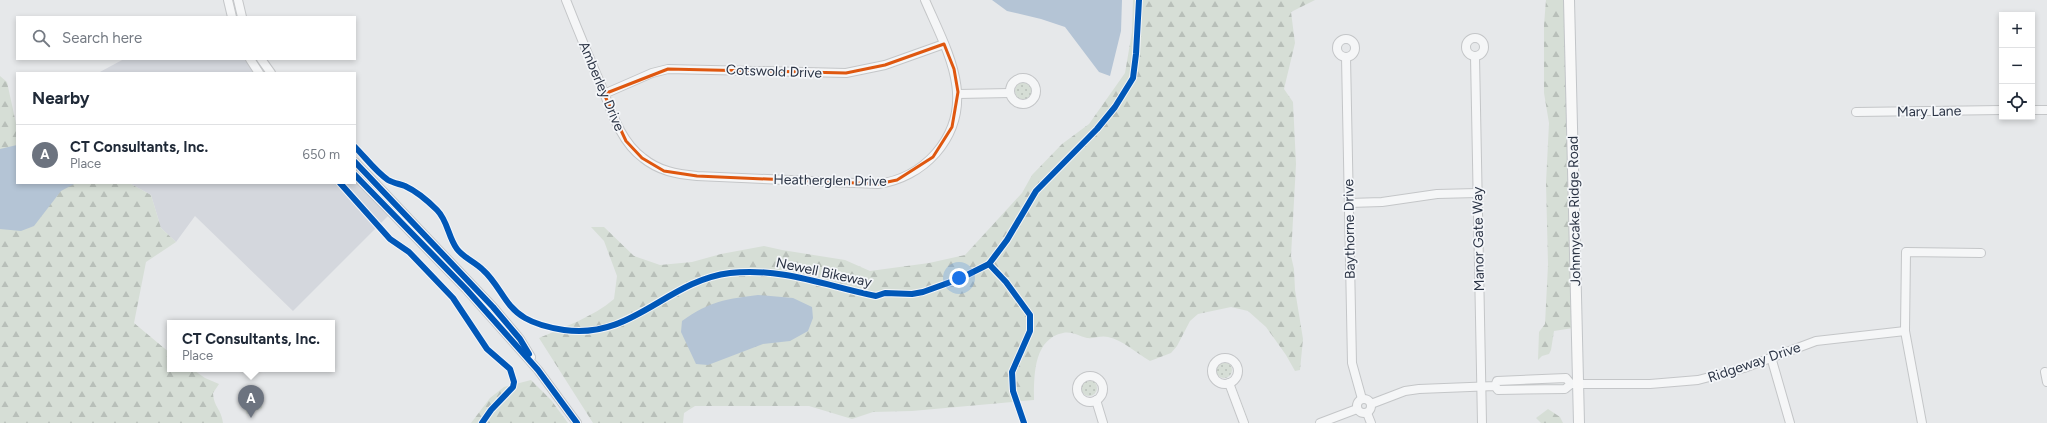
<!DOCTYPE html>
<html lang="en">
<head>
<meta charset="utf-8">
<style>
  :root { --surface:#fff; --page:#f6f6f7; --text:#1f2937; --muted:#747a83; --line:#e0e1e3; --accent:#6c737f }
  body { margin:0; font-family:Figtree,sans-serif; background:var(--page); color:var(--text) }
  .controls { position:absolute; right:12px; top:12px; display:grid; overflow:hidden; border-radius:0px; box-shadow:0 2px 6px #0003 }
  .controls button { width:36px; height:36px; display:grid; place-items:center; padding:0; border:0; border-bottom:1px solid var(--line); background:var(--surface); color:var(--text); font:20px sans-serif }
  .you { position:absolute; left:959px; top:278px; width:14px; height:14px; margin:-10px; border:3px solid #fff; border-radius:50%; background:#1a73e8; box-shadow:0 0 0 6px #1a73e833 }
  .badge { display:grid; place-items:center; width:26px; height:26px; border-radius:50%; background:var(--accent); color:#fff; font-size:13px; font-weight:700 }
  .pin { position:absolute; translate:-50% -33px; filter:drop-shadow(0 1px 2px #0008) }
  .pin::after { content:''; position:absolute; top:21px; width:14px; height:12px; background:inherit; clip-path:polygon(0 0,100% 0,50% 100%) }
  .popup { position:absolute; left:167px; top:320px; width:168px; height:52px; box-sizing:border-box; display:grid; place-content:center; border-radius:0px; background:var(--surface); filter:drop-shadow(0 1px 3px #0005); font-size:13px; white-space:nowrap; color:var(--muted) }
  .popup b { font-size:15px; color:var(--text) }
  .popup::after { content:''; position:absolute; left:50%; top:100%; margin-left:-8px; border:8px solid transparent; border-top-color:var(--surface) }
  .list { margin:0; padding:0; list-style:none }
  h2 { display:flex; justify-content:space-between; align-items:center; height:52px; margin:0; padding:0 16px; font-size:17px }
  h2 small { font-size:13px; font-weight:400; color:var(--muted) }
  .list li { display:grid; grid-template-columns:26px 1fr auto; gap:12px; align-items:center; box-sizing:border-box; height:60px; padding:0 16px; border-top:1px solid var(--line) }
  .list b { display:block; font-size:15px; white-space:nowrap }
  .list p { margin:0; font-size:13px; white-space:nowrap; color:var(--muted) }
  .list em { font-size:13px; font-style:normal; color:var(--muted) }
  .icon { flex:none; width:22px; height:22px; fill:none; stroke:currentColor; stroke-width:2; stroke-linecap:round; stroke-linejoin:round }
  .map { position:relative; flex:none; width:2047px; height:423px; overflow:hidden }
  .search { position:absolute; background:var(--surface); box-shadow:0 2px 6px #0003; left:16px; top:16px; width:340px; height:44px; display:flex; align-items:center; gap:10px; box-sizing:border-box; padding:0 14px; border-radius:0px; color:var(--muted); font-size:15px }
  .panel { position:absolute; background:var(--surface); box-shadow:0 2px 6px #0003; left:16px; top:72px; width:340px; height:112px; border-radius:0px }
  .map>svg:first-child { display:block }
</style>
</head>
<body>
<div class="map">
<svg width="2047" height="423" viewBox="0 0 2047 423">
  <defs>
    <pattern id="grass-dots" width="8" height="8" patternUnits="userSpaceOnUse"><rect width="8" height="8" fill="#d6ded6"/><path d="M2 2h.1M6 6h.1" fill="none" stroke="#b8bfb9" stroke-width="1.8" stroke-linecap="round"/></pattern>
    <pattern id="forest-firs" width="22" height="20" patternUnits="userSpaceOnUse"><rect width="22" height="20" fill="#d6ded6"/><path d="M5 1l3.5 6h-7zM16 11l3.5 6h-7z" fill="#b8bfb9"/></pattern>
  </defs>
  <rect width="100%" height="100%" fill="#e6e8ea"/>
  <g fill="#d4d7dd">
    <polygon points="124,59 248,59 257,73 98,73"/>
    <polygon points="355,179 389,215 293,311 195,216 176,242 161,228 151,195 129,183 355,183"/>
  </g>
  <g fill="url(#grass-dots)">
    <circle cx="1024" cy="91" r="9"/>
    <circle cx="1224" cy="370" r="8"/>
    <circle cx="1089" cy="388" r="8"/>
    <polygon points="255,392 262,408 247,414 241,398"/>
  </g>
  <g fill="url(#forest-firs)">
    <path d="M1133,0H1315L1291,12L1295,43L1284,89L1293,102L1296,164L1291,256L1294,269L1295,290L1303,339L1300,370L1295,371L1286,355L1266,327L1248,311L1231,307L1198,314L1190,321L1177,346L1171,353L1150,361C1136,353 1123,340 1108,337C1101,335 1094,339 1087,338C1079,336 1071,331 1063,333C1033,339 1034,377 1034,400L912,411L873,412L852,419L809,406H695L684,413L683,423H593L539,338C564,327 593,317 614,299L617,276L604,241L591,227H604L634,256L660,265L692,262L721,254L764,246L782,250L845,260L870,271L929,263L965,255L1022,193L1032,175L1062,144L1089,124L1125,73L1132,32Z"/>
    <polygon points="1546,0 1567,0 1568,183 1571,223 1573,328 1554,331 1551,350 1549,354 1542,356 1538,360 1539,332 1545,324 1548,265 1546,183 1549,123 1544,93 1544,25"/>
    <path d="M0,76L7,82L17,128V183H129L151,195L161,228L176,242L146,262L134,323L170,353V369H192L205,378L219,384L213,393C214,408 221,408 223,423H0Z"/>
    <polygon points="531,380 551,400 568,423 471,423 490,398 504,387"/>
    <polygon points="1548,409 1560,417 1563,423 1541,423 1536,418"/>
  </g>
  <g fill="#b4c4d5">
    <polygon points="992,0 1122,0 1121,31 1110,76 1099,72 1065,27 1041,19 1007,11"/>
    <polygon points="17,145 17,183 76,183 61,191 34,226 21,231 0,229 0,149"/>
    <path d="M758,295L793,298L812,307L813,318L808,331L790,341L763,344L708,365L696,364L681,332L682,321C710,301 726,299 758,295Z"/>
  </g>
  <g fill="none" stroke-linecap="round" stroke-linejoin="round">
    <g stroke="#c4c6c8" stroke-width="10">
      <g id="minor">
        <polyline points="228,0 232,17"/>
        <polyline points="238,0 242,17"/>
        <path d="M566,0C577,28 589,57 601,85C611,110 620,141 643,158C659,171 676,174 697,176L878,184C900,181 921,170 936,153C979,103 947,51 925,0"/>
        <circle cx="1475" cy="47" r="9"/>
        <circle cx="1346" cy="48" r="9"/>
        <polyline points="1475,56 1482,423"/>
        <polyline points="1346,57 1352,363 1362,399"/>
        <polyline points="250,59 259,73"/>
        <polyline points="261,59 271,73"/>
        <circle cx="1023" cy="91" r="13"/>
        <polyline points="604,94 652,73 668,69 846,73 885,65 944,44"/>
        <polyline points="958,94 1010,93"/>
        <polyline points="2032,110 2047,110"/>
        <polyline points="1856,112 2002,110"/>
        <polyline points="355,162 493,307 520,339 531,357"/>
        <polyline points="355,175 466,289 538,370 577,423"/>
        <polyline points="1349,203 1382,202 1437,194 1477,193"/>
        <polyline points="1771,357 1790,423"/>
        <circle cx="1225" cy="371" r="13"/>
        <polyline points="2045,372 2047,382"/>
        <circle cx="1090" cy="389" r="13"/>
        <polyline points="1229,383 1244,423"/>
        <polyline points="1571,384 1650,384 1698,380 1744,368 1816,341 1905,331"/>
        <circle cx="1364" cy="406" r="7"/>
        <polyline points="1096,400 1103,423"/>
        <polyline points="1371,404 1405,391 1419,389 1495,386 1498,390 1565,389 1571,384 1566,378 1497,381 1495,386"/>
        <polyline points="1367,413 1371,423"/>
        <polyline points="1320,423 1357,409"/>
        <polyline points="1922,423 1905,331 1906,252 1981,253"/>
      </g>
    </g>
    <g stroke="#c2c5c8" stroke-width="12">
      <polyline id="major" points="1569,0 1579,423"/>
    </g>
    <use href="#minor" stroke="#f5f6f7" stroke-width="8"/>
    <use href="#major" stroke="#f8f8f8" stroke-width="10"/>
    <g stroke="#f4f6f9" stroke-width="8">
      <g id="cycleway">
        <path d="M355,147C365,157 376,172 388,180C393,183 400,184 405,186C418,192 428,201 437,210C448,221 448,237 457,249C464,258 475,262 483,270C500,285 504,306 525,318C537,325 551,328 564,330C632,340 666,281 730,273C781,267 827,286 876,296L885,293L912,294L923,292L959,279L989,264L1006,282L1030,315V331L1012,372L1013,391L1024,423"/>
        <polyline points="355,162 493,307 520,339 529,354"/>
        <polyline points="355,175 466,289 538,370 577,423"/>
        <polyline points="340,183 390,239 409,252 453,298 487,349 510,369 514,382 513,387 491,410 482,423"/>
        <polyline points="989,264 1007,240 1036,191 1097,129 1115,107 1133,78 1136,54 1139,0"/>
      </g>
    </g>
    <use href="#cycleway" stroke="#0057b8" stroke-width="6"/>
  </g>
  <path fill="none" stroke="#df570f" stroke-width="3" stroke-linejoin="round" d="M944,44L954,69L958,92L952,127L933,157L897,180L878,184L697,176L664,171L642,158L626,141L604,94L668,69L846,73L885,65Z"/>
  <g text-anchor="middle" stroke-width="3.5" stroke-linejoin="round" paint-order="stroke">
    <g font-size="14" fill="#2b3445" stroke="#f4f6f9">
      <text transform="translate(774 71) rotate(2)" y="5">Cotswold Drive</text>
      <text transform="translate(602 86) rotate(67)" y="5">Amberley Drive</text>
      <text transform="translate(1929 111) rotate(-1)" y="5">Mary Lane</text>
      <text transform="translate(830 180) rotate(1)" y="5">Heatherglen Drive</text>
      <text transform="translate(1574 211) rotate(-91)" y="5">Johnnycake Ridge Road</text>
      <text transform="translate(1349 229) rotate(-91)" y="5">Baythorne Drive</text>
      <text transform="translate(1478 239) rotate(-91)" y="5">Manor Gate Way</text>
      <text transform="translate(824 272) rotate(12)" y="5">Newell Bikeway</text>
      <text transform="translate(1754 362) rotate(-19)" y="5">Ridgeway Drive</text>
    </g>
  </g>
</svg>
<div class="controls">
<button>+</button>
<button>−</button>
<button><svg class="icon" aria-label="locate" viewBox="0 0 24 24"><circle cx="12" cy="12" r="6"/><path d="M12 2v4M12 18v4M2 12h4M18 12h4"/></svg></button>
</div>
<div class="you"></div>
<div class="pin badge" style="left:251px;top:418px">A</div>
<div class="popup"><b>CT Consultants, Inc.</b>Place</div>
<div class="search"><svg class="icon" aria-label="search" viewBox="0 0 24 24"><circle cx="10" cy="10" r="6"/><path d="M15 15l6 6"/></svg>Search here</div>
<section class="panel">
<h2>Nearby<small></small></h2>
<ul class="list">
<li><span class="badge">A</span><div><b>CT Consultants, Inc.</b><p>Place</p></div><em>650 m</em></li>
</ul>
</section>
</div>
</body>
</html>
